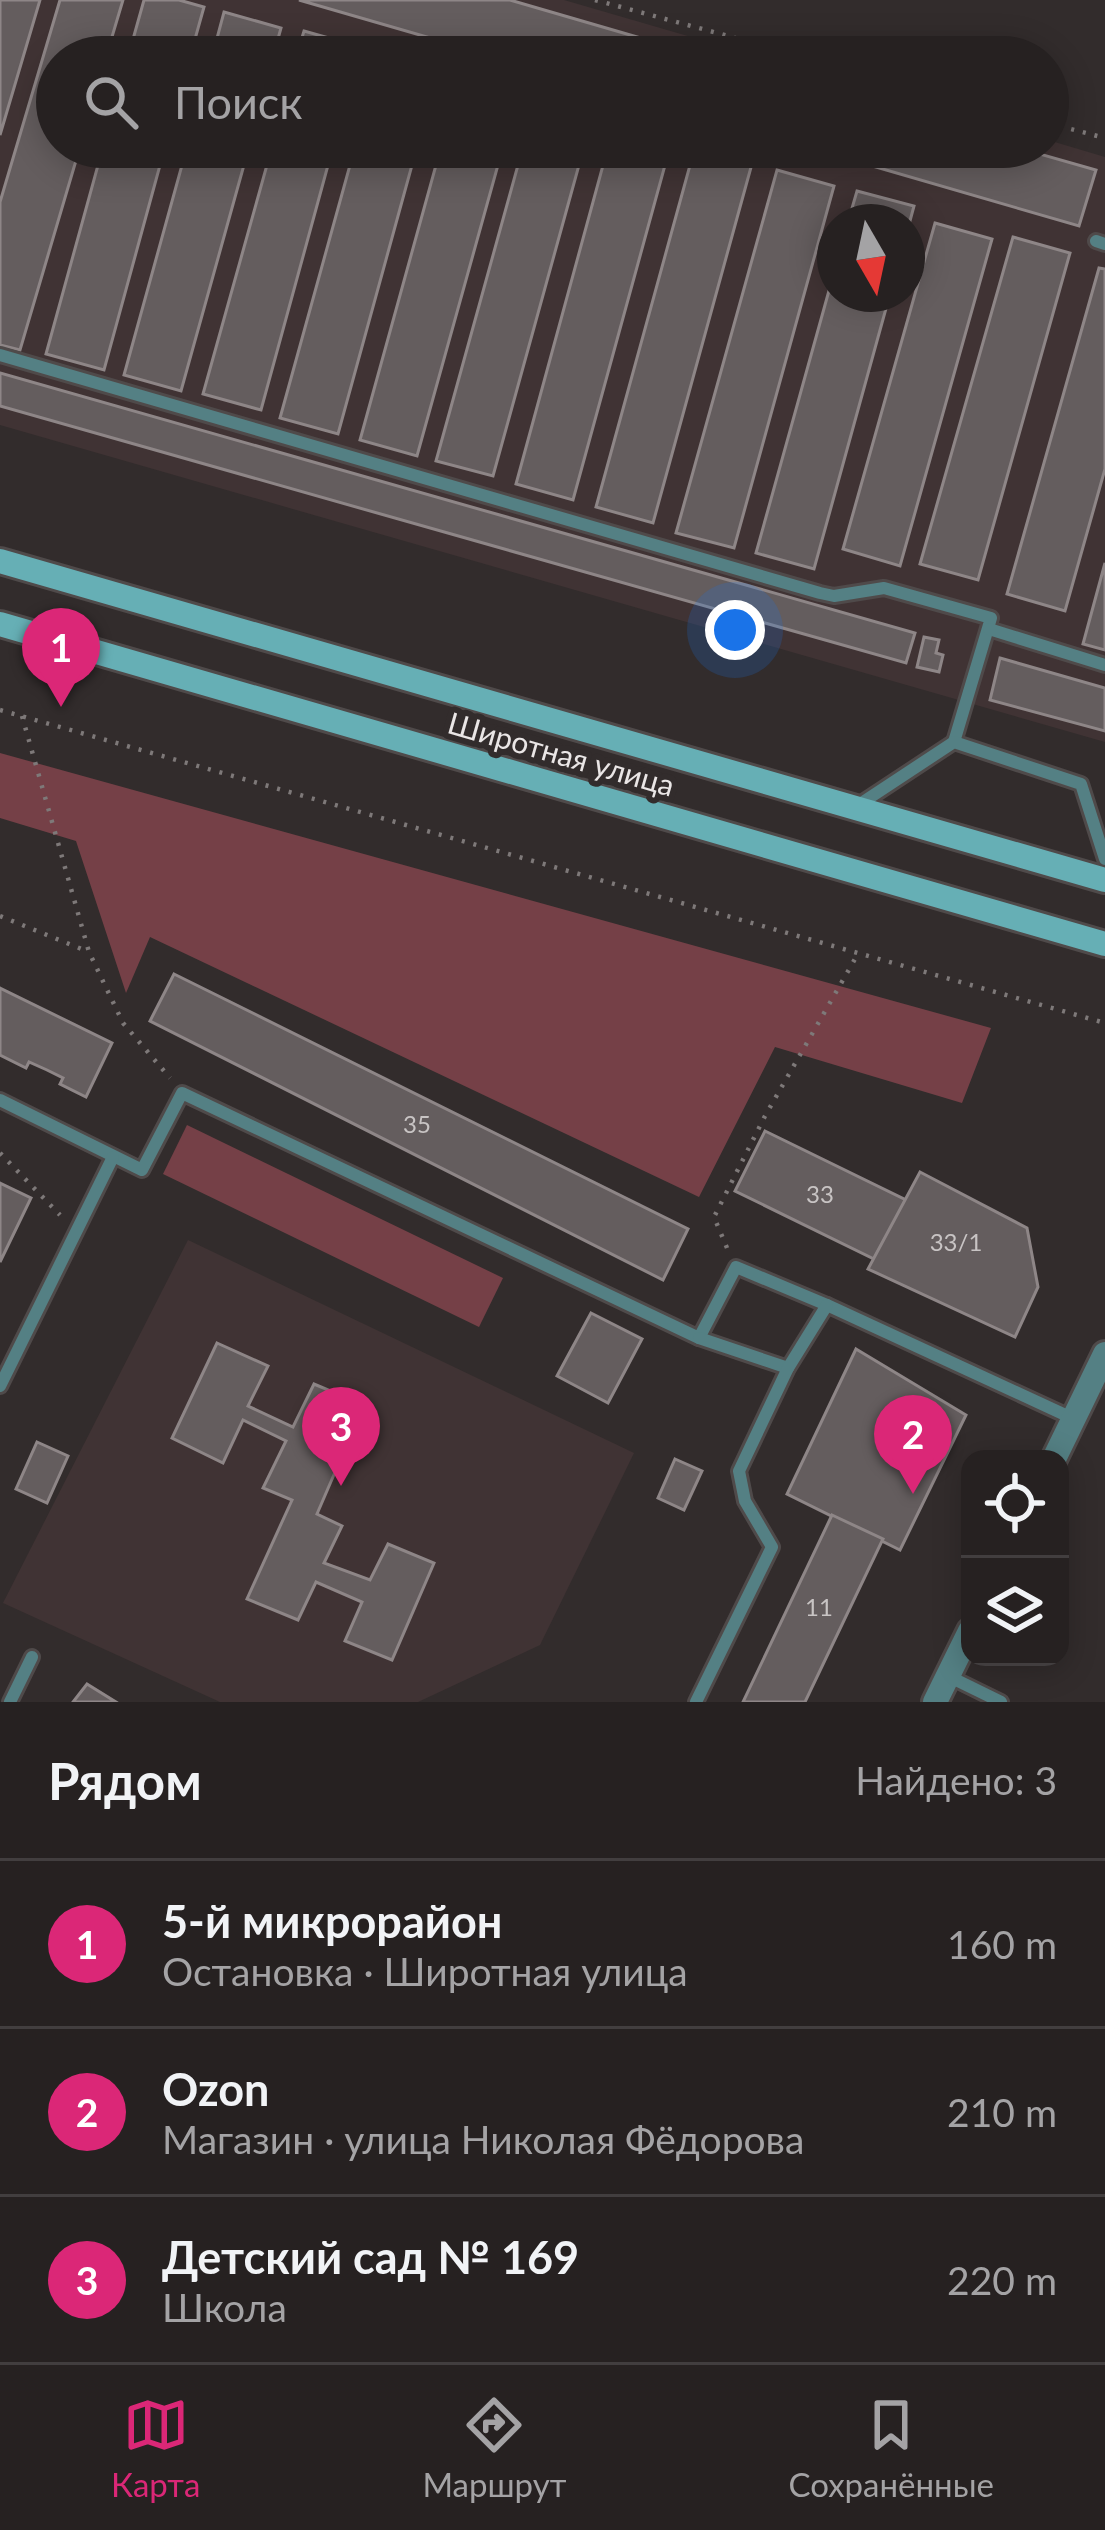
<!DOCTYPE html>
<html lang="ru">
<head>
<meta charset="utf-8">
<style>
  :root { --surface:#262121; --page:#322e2e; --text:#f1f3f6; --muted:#a4a3a5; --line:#423e3f; --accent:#db2777 }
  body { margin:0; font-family:Lato,sans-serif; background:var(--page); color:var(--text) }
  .controls { position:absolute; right:36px; bottom:36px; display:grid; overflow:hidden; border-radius:24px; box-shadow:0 6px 30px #0003 }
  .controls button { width:108px; height:108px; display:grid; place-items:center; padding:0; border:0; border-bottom:3px solid var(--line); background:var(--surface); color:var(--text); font:60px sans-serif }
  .compass { position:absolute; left:817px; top:204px; width:108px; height:108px; border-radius:50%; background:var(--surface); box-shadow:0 6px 30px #0003; rotate:171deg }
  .you { position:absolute; left:735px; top:630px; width:42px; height:42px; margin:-30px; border:9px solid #fff; border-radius:50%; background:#1a73e8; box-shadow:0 0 0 18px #1a73e833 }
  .badge { display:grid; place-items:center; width:78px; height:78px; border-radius:50%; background:var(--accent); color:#fff; font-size:39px; font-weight:700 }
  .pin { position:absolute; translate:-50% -99px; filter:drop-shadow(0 3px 6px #0008) }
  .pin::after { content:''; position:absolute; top:63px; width:42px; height:36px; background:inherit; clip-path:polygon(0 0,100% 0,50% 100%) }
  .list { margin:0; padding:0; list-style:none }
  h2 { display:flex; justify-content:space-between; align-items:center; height:156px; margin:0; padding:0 48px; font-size:51px }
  h2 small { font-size:39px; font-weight:400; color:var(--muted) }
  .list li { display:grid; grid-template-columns:78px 1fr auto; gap:36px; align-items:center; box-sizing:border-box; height:168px; padding:0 48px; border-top:3px solid var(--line) }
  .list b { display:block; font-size:45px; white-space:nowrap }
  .list p { margin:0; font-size:39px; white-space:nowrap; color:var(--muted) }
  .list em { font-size:39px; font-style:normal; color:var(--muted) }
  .icon { flex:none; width:66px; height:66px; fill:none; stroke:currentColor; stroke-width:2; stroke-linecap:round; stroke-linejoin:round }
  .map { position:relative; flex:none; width:1105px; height:1702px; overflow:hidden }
  .search { position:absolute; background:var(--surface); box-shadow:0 6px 30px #0003; left:36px; right:36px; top:36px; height:132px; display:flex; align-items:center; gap:30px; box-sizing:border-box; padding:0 42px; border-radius:66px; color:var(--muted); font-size:45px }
  .sheet { height:660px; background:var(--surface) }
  nav { display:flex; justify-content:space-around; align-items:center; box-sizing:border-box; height:168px; border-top:3px solid var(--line); background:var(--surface); font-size:33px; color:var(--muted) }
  nav a { display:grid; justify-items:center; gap:6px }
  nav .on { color:var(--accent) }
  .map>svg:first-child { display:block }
</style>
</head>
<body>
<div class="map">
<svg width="1105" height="1702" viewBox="0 0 1105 1702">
  <rect width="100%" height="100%" fill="#322c2c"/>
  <g fill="#403334" fill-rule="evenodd">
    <path d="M0,0H564L760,57H57V147H1048V140L1105,157V742L0,425ZM835,222H907V294H835Z"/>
    <polygon points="188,1240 634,1453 540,1645 418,1702 220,1702 3,1603"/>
  </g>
  <g fill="#754047">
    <polygon points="0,753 991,1028 962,1103 775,1047 699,1197 150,937 126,993 76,841 0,818"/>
    <polygon points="187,1125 503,1278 479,1327 163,1174"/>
  </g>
  <g fill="#645d5e" stroke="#8e8687" stroke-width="3">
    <polygon points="0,0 40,0 0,135"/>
    <polygon points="60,0 123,0 106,57 57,57 57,147 80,147 20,350 0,345 0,202"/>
    <polygon points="144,0 179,0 204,7 190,57 128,57"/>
    <polygon points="299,0 510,0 706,57 496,57"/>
    <polygon points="224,12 281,28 273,57 212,57"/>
    <polygon points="304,31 361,47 358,57 296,57"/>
    <polygon points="103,147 165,147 104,370 46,354"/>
    <polygon points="187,147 249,147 181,391 124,375"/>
    <polygon points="272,147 333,147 261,410 203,394"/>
    <polygon points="355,147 417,147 338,434 280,418"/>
    <polygon points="441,147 503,147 417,456 360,440"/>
    <polygon points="523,147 584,147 493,476 436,461"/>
    <polygon points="608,147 670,147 573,500 516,484"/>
    <polygon points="695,147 753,160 653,523 596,507"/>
    <polygon points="807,147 1015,147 1096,170 1079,226"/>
    <polygon points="777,170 834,186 734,548 676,533"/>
    <polygon points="857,191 914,206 907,232 907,222 848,222"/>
    <polygon points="935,223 992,239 900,566 843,549"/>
    <polygon points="1013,237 1070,253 978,580 920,564"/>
    <polygon points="1099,268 1105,269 1105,469 1065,611 1007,594"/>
    <polygon points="835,269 835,294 890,294 814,569 756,553"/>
    <polygon points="0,373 915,633 906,663 0,406"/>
    <polygon points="1105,563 1105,650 1083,644"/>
    <polygon points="924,637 939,640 936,653 943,655 939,672 917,667"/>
    <polygon points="1000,658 1105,688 1105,731 990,700"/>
    <polygon points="174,974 688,1229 663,1280 150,1021"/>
    <polygon points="0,988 112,1043 86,1097 60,1084 63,1078 47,1070 29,1062 26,1068 0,1055"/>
    <polygon points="765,1131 906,1200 874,1259 735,1191"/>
    <polygon points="920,1172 1027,1228 1038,1287 1015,1337 868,1269"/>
    <polygon points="0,1183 31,1198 0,1262"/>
    <polygon points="591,1313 642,1339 608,1403 557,1376"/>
    <polygon points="217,1343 268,1366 248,1406 293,1427 314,1384 364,1405 317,1514 342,1526 324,1563 370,1580 388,1544 434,1563 392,1660 345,1641 362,1602 316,1582 298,1620 247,1599 292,1500 263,1488 286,1441 243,1420 223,1463 172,1438"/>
    <polygon points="856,1349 966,1415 900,1550 787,1494"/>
    <polygon points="37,1442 68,1456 47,1503 16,1489"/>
    <polygon points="675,1459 702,1471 684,1510 658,1498"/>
    <polygon points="832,1515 883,1539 805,1702 743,1702"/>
    <polygon points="87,1684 116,1702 73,1702"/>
  </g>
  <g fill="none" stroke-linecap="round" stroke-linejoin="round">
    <g stroke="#4f4a4a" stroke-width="18">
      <g id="service">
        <polyline points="1096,241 1105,244"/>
        <polyline points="0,355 820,593 834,596 884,588 991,618 954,742"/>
        <polyline points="989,629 1105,665"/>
        <polyline points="857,806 954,742 1081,784 1105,859"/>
        <polyline points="0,1100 142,1170 182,1093 699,1338 736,1267 827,1305 1074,1419"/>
        <polyline points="699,1338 788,1368"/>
        <polyline points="0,1386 113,1157"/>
        <polyline points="948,1676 1001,1702"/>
        <polyline points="10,1702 32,1657"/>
        <polyline points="696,1702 772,1547 745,1501 739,1471 788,1368 827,1305"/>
      </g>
    </g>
    <g stroke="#4f4a4a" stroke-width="30">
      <g id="tertiary">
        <polyline points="1054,1459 1105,1354"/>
        <polyline points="935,1702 970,1631"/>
      </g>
    </g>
    <g stroke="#4f4a4a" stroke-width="30">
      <g id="secondary">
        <polyline points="0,561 1105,880"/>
        <polyline points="0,624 1105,944"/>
      </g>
    </g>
    <g stroke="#7e7979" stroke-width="4.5" stroke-dasharray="3 9" stroke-linecap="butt">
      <polyline points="595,0 806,57"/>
      <polyline points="1048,123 1105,138"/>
      <polyline points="0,710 1105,1023"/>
      <polyline points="22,716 89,952 123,1023 170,1078"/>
      <polyline points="0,916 89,952"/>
      <polyline points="0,1153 60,1215"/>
      <polyline points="727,1248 714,1217 765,1116 859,952"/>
    </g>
    <use href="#service" stroke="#548084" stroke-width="12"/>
    <use href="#tertiary" stroke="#548084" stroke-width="24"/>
    <use href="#secondary" stroke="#66afb5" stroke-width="24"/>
  </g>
  <g text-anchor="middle" stroke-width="12" stroke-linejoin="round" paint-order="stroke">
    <g font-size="24" fill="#c8c4c4">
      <text x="417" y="1133">35</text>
      <text x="820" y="1203">33</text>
      <text x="956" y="1251">33/1</text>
      <text x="819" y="1616">11</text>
    </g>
    <g font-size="30" fill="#eae6e6" stroke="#322c2c">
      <text transform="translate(561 755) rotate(16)" y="10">Широтная улица</text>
    </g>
  </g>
</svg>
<div class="controls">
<button><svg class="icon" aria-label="locate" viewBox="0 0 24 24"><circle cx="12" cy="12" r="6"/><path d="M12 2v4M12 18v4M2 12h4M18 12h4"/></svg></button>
<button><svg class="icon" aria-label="layers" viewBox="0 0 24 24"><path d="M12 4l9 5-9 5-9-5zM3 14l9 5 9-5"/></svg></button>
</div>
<svg class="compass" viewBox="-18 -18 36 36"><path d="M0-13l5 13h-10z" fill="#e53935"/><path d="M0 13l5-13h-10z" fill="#a4a3a5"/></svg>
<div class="you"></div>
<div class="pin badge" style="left:61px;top:707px">1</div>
<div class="pin badge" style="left:913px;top:1494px">2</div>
<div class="pin badge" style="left:341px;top:1486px">3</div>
<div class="search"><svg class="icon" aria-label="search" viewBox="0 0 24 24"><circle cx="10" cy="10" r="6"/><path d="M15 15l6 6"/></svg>Поиск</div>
</div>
<section class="sheet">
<h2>Рядом<small>Найдено: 3</small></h2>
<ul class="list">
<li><span class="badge">1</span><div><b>5-й микрорайон</b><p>Остановка · Широтная улица</p></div><em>160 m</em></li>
<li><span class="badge">2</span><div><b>Ozon</b><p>Магазин · улица Николая Фёдорова</p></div><em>210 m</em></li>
<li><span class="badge">3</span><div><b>Детский сад № 169</b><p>Школа</p></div><em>220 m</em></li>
</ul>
</section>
<nav>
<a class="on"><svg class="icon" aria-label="map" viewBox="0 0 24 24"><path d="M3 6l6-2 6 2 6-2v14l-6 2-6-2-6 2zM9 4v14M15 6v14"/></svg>Карта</a>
<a><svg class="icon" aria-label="directions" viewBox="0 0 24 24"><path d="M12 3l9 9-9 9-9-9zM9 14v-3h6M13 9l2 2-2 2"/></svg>Маршрут</a>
<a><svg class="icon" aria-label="saved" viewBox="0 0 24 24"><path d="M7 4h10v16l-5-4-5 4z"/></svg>Сохранённые</a>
</nav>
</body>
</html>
